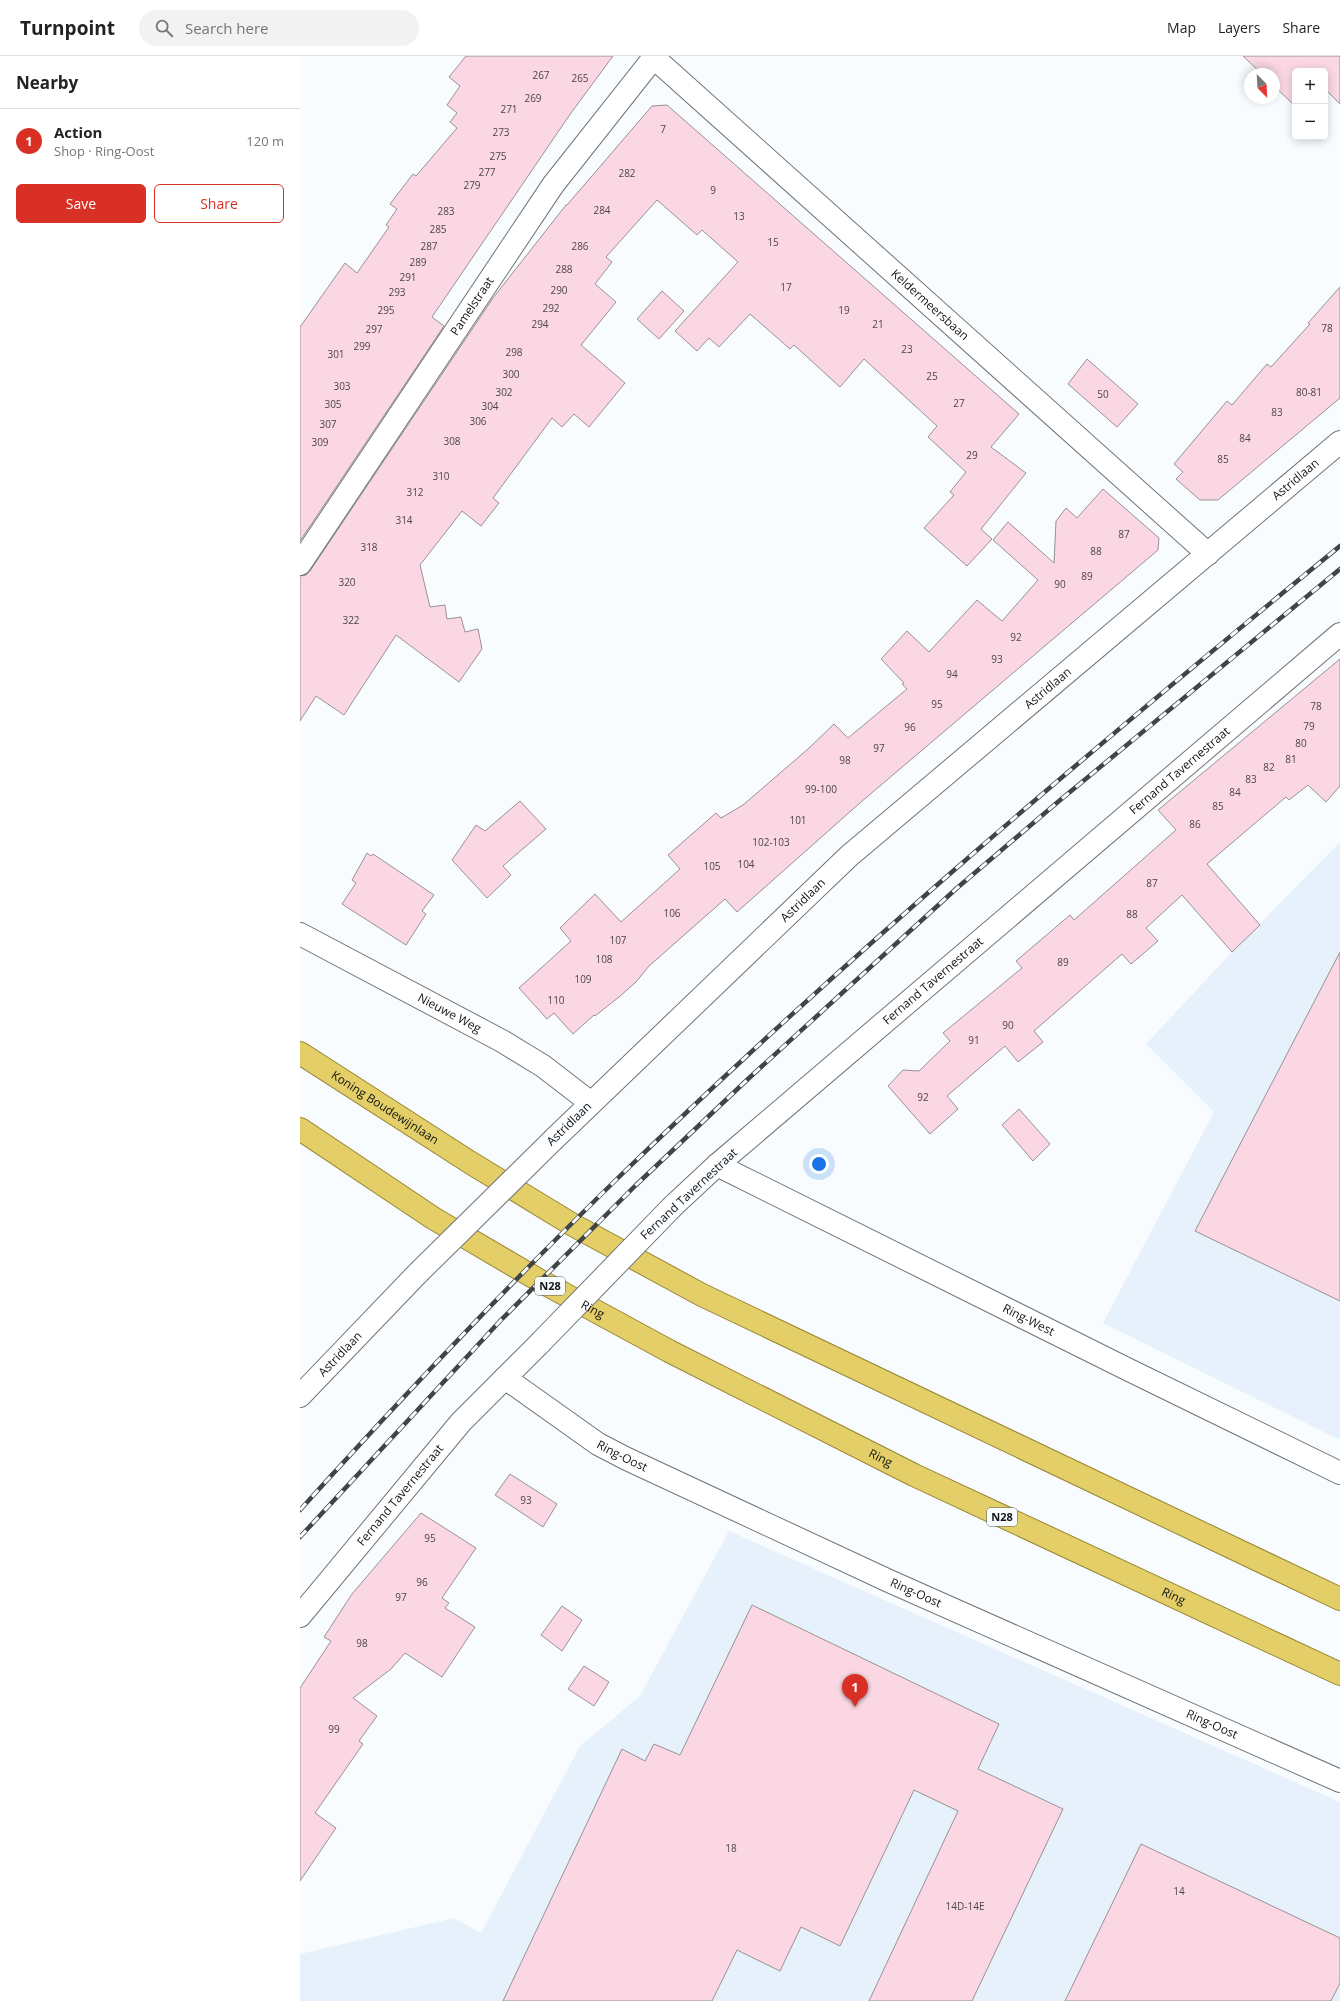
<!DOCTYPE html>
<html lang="en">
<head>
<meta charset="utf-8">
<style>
  :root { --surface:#fff; --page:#f2f2f2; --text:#222; --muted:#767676; --line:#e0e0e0; --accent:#d93025 }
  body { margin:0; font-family:"Open Sans",sans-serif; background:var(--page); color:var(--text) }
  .controls { position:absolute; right:12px; top:12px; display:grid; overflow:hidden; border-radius:6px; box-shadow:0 2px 10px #0003 }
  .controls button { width:36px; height:36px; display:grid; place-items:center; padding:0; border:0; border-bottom:1px solid var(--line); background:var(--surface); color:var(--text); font:20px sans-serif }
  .compass { position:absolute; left:944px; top:12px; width:36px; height:36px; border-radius:50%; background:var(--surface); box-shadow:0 2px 10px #0003; rotate:156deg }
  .you { position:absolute; left:519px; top:1108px; width:14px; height:14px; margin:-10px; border:3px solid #fff; border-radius:50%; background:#1a73e8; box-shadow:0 0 0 6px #1a73e833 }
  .badge { display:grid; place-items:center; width:26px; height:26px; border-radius:50%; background:var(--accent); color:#fff; font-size:13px; font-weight:700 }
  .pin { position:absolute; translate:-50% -33px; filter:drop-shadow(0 1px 2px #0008) }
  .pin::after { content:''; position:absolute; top:21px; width:14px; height:12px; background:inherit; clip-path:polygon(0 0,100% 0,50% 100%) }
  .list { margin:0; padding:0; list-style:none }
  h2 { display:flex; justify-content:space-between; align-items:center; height:52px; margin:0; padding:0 16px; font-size:17px }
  h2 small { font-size:13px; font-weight:400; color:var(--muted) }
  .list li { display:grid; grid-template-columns:26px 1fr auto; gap:12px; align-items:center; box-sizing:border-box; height:64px; padding:0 16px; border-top:1px solid var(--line) }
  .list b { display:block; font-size:15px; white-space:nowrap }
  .list p { margin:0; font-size:13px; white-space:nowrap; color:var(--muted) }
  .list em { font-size:13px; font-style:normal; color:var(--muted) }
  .actions { display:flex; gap:8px; padding:12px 16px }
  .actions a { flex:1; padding:9px 0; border:1px solid var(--accent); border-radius:6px; text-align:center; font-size:14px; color:var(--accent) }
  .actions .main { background:var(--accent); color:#fff }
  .icon { flex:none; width:22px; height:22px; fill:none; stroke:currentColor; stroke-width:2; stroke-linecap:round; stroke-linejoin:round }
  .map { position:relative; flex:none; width:1040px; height:1945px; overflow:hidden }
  header { display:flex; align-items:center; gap:24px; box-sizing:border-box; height:56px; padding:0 20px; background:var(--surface); border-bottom:1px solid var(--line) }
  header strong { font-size:19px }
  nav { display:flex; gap:22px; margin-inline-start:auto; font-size:14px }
  .search { width:280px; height:36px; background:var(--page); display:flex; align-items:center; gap:10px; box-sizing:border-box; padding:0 14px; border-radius:22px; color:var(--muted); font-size:15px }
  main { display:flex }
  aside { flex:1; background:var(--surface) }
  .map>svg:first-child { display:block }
</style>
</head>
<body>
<header>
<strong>Turnpoint</strong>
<div class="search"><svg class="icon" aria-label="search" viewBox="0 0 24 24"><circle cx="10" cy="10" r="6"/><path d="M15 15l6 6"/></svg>Search here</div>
<nav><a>Map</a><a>Layers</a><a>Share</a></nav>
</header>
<main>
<aside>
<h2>Nearby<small></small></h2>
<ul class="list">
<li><span class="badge">1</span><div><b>Action</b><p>Shop · Ring-Oost</p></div><em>120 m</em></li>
</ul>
<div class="actions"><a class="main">Save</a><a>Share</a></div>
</aside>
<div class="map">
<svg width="1040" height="1945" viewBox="0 0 1040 1945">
  <rect width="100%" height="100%" fill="#f9fcff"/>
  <g fill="#e7f1fb">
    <polygon points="1040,786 1040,1384 803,1267 914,1056 846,988 932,896"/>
    <polygon points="429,1475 1040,1746 1040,1945 0,1945 0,1898 154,1862 181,1877 280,1690 340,1640"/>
  </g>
  <g fill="#fad7e2" stroke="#979293">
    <polygon points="166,0 313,0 271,57 132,261 144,270 0,485 0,271 45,207 57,217 89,171 86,169 97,153 90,148 113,118 116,120 157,72 150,66 157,57 147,49 160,30 149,21"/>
    <polygon points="943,0 1040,0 1040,48 1025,33 1025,15 995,15 995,46 993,48 974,30 974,18 962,18"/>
    <polygon points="367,49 719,358 691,391 726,417 681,473 692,483 667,510 624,472 654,439 650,436 666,416 628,381 637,370 564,303 540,331 494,289 490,293 450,258 419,291 409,282 397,295 375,275 438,206 402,174 397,179 357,144 306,201 312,206 295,228 316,246 281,289 325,327 289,371 274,358 262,371 252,362 193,442 199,447 181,470 162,455 120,509 130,551 145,549 147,563 161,561 165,576 178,573 182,593 159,626 96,579 44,659 16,640 0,665 0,520 6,519 10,515 193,242 266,149 267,149 352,50"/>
    <polygon points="1040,231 1040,342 918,444 900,444 876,423 883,416 874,408 927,345 932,349 967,308 971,311 1010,268 1008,267"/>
    <polygon points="362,235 384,255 359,283 337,263"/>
    <polygon points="787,303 838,348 817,371 768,328"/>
    <polygon points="803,433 859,482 858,494 561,746 437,856 425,843 349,910 336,926 319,941 295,960 294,959 273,978 254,957 247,963 219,932 271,885 260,872 295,838 321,866 380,813 368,799 416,757 421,762 443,749 508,693 534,668 548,682 607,633 602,628 604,627 581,603 607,575 629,596 677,544 702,565 738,524 693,484 708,466 754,507 756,465 766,452 777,462"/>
    <polygon points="1040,603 1040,730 1026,746 1008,729 989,744 986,741 907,808 960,869 932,896 882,839 846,872 858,885 831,908 822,898 734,975 743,986 718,1006 705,990 647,1040 658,1053 630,1078 588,1030 603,1014 619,1015 650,985 643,977 722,912 716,905 770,859 774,864 876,774 858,754"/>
    <polygon points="220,745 246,773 203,810 211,819 187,842 152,804 176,769 185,775"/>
    <polygon points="67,797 71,800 73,798 134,839 122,855 126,858 106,889 42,848 56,827 52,824"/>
    <polygon points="1040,896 1040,1245 895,1175"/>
    <polygon points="719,1053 750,1088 733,1105 702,1069"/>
    <polygon points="210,1418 257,1448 243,1471 195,1439"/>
    <polygon points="121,1457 176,1492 142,1542 149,1547 145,1552 175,1571 142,1621 105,1597 91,1613 53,1642 77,1660 59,1685 63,1688 15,1757 36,1772 0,1825 0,1632 31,1585 24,1581 52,1538"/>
    <polygon points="452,1549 699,1668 678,1713 763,1753 672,1945 569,1945 658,1755 614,1734 540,1890 501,1871 480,1915 437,1894 412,1945 203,1945 322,1693 345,1705 354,1688 380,1699"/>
    <polygon points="262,1550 282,1564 262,1595 241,1579"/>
    <polygon points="284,1610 309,1626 294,1650 268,1633"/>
    <polygon points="841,1788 1040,1882 1040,1927 1031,1945 765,1945"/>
  </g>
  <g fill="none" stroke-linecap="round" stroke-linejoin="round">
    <g stroke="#707477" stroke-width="24">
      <g id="minor">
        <path id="s1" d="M352,0L908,498"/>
        <path id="s2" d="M0,508L253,129L355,0"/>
        <path id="s3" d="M0,878L202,985L243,1010L291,1047"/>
        <path id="s4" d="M254,1083L549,800L1040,386"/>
        <path id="s5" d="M417,1109L827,1313L1040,1417"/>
        <path id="s6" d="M373,1150L417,1109L1040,578"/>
        <path id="s7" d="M205,1322L298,1388L327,1403L589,1525L1040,1725"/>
        <path id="s8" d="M0,1340L119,1216"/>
        <path id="s9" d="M0,1560L161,1366L240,1287"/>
      </g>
    </g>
    <g stroke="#978532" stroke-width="24">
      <g id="trunk">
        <path id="s10" d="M0,997L171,1107L273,1169L402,1239L1040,1543"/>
        <path id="s11" d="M0,1073L133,1162L242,1226L369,1295L614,1419L1040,1618"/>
      </g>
    </g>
    <use href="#minor" stroke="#fff" stroke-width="22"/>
    <use href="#trunk" stroke="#e4ce67" stroke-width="22"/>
    <g stroke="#414445" stroke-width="4.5">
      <g id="rail">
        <path d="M0,1454C104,1339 210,1227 321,1119C550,897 793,692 1040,490"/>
        <polyline points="0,1481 201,1264 336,1129 448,1023 657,832 759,745 1040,513"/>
      </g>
    </g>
    <use href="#rail" stroke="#f9fcff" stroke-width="3" stroke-dasharray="9" stroke-linecap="butt"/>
    <g stroke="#707477" stroke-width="24" stroke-linecap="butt">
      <g id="minor-bridge">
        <polyline points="119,1216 254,1083"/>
        <polyline points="240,1287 373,1150"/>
      </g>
    </g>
    <use href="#minor-bridge" stroke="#fff" stroke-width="22"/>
  </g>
  <g text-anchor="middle" stroke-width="3" stroke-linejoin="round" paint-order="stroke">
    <g font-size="10" fill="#4d4649">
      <text x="241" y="23">267</text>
      <text x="280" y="26">265</text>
      <text x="233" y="46">269</text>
      <text x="209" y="57">271</text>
      <text x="363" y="77">7</text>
      <text x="201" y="80">273</text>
      <text x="198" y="104">275</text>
      <text x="187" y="120">277</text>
      <text x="327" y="121">282</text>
      <text x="172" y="133">279</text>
      <text x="413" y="138">9</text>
      <text x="302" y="158">284</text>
      <text x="146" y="159">283</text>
      <text x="439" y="164">13</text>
      <text x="138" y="177">285</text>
      <text x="473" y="190">15</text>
      <text x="129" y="194">287</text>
      <text x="280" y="194">286</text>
      <text x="118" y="210">289</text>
      <text x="264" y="217">288</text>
      <text x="108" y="225">291</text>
      <text x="486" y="235">17</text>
      <text x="259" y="238">290</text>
      <text x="97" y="240">293</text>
      <text x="251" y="256">292</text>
      <text x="86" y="258">295</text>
      <text x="544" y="258">19</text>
      <text x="240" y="272">294</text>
      <text x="578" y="272">21</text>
      <text x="1027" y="276">78</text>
      <text x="74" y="277">297</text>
      <text x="62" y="294">299</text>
      <text x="607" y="297">23</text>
      <text x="214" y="300">298</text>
      <text x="36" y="302">301</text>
      <text x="211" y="322">300</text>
      <text x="632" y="324">25</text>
      <text x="42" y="334">303</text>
      <text x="204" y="340">302</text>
      <text x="1009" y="340">80-81</text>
      <text x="803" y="342">50</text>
      <text x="659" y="351">27</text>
      <text x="33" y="352">305</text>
      <text x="190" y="354">304</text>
      <text x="977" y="360">83</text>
      <text x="178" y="369">306</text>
      <text x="28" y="372">307</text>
      <text x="945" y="386">84</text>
      <text x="152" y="389">308</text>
      <text x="20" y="390">309</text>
      <text x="672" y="403">29</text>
      <text x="923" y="407">85</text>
      <text x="141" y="424">310</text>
      <text x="115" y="440">312</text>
      <text x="104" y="468">314</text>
      <text x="824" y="482">87</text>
      <text x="69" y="495">318</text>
      <text x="796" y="499">88</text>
      <text x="787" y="524">89</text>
      <text x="47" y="530">320</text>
      <text x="760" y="532">90</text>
      <text x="51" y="568">322</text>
      <text x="716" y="585">92</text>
      <text x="697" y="607">93</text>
      <text x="652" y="622">94</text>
      <text x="637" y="652">95</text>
      <text x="1016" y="654">78</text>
      <text x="1009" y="674">79</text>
      <text x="610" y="675">96</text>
      <text x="1001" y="691">80</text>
      <text x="579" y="696">97</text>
      <text x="991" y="707">81</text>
      <text x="545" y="708">98</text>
      <text x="969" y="715">82</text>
      <text x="951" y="727">83</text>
      <text x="521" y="737">99-100</text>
      <text x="935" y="740">84</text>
      <text x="918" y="754">85</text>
      <text x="498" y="768">101</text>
      <text x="895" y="772">86</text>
      <text x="471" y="790">102-103</text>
      <text x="446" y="812">104</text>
      <text x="412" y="814">105</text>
      <text x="852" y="831">87</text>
      <text x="372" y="861">106</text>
      <text x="832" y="862">88</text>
      <text x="318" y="888">107</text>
      <text x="304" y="907">108</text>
      <text x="763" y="910">89</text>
      <text x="283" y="927">109</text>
      <text x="256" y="948">110</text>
      <text x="708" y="973">90</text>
      <text x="674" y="988">91</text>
      <text x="623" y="1045">92</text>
      <text x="226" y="1448">93</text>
      <text x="130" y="1486">95</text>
      <text x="122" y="1530">96</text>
      <text x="101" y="1545">97</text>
      <text x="62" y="1591">98</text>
      <text x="34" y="1677">99</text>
      <text x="431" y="1796">18</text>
      <text x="879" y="1839">14</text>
      <text x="665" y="1854">14D-14E</text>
    </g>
    <g fill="#f9fcff" stroke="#585a5c" stroke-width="1">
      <rect x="235" y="1221" width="30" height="18" rx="3"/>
      <rect x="687" y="1452" width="30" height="18" rx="3"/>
    </g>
    <g font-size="11" font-weight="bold" fill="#131516">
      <text x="250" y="1234">N28</text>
      <text x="702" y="1465">N28</text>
    </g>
    <g font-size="12" fill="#131516" stroke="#f9fcff">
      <text dy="4" stroke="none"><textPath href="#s1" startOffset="373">Keldermeersbaan</textPath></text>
      <text dy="4" stroke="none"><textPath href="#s2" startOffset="310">Pamelstraat</textPath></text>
      <text dy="4" stroke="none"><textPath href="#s4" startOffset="993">Astridlaan</textPath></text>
      <text dy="4" stroke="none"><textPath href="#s4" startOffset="669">Astridlaan</textPath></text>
      <text dy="4" stroke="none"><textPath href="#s6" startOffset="668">Fernand Tavernestraat</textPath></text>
      <text dy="4" stroke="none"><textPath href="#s4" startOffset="345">Astridlaan</textPath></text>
      <text dy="4" stroke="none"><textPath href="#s6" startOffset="344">Fernand Tavernestraat</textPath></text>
      <text dy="4" stroke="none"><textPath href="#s3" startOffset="169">Nieuwe Weg</textPath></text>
      <text dy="4" stroke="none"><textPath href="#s10" startOffset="101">Koning Boudewijnlaan</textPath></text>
      <text transform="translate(269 1068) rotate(-44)" y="4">Astridlaan</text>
      <text transform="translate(389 1138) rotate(-43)" y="4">Fernand Tavernestraat</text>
      <text dy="4" stroke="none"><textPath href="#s11" startOffset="344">Ring</textPath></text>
      <text dy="4" stroke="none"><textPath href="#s5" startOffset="348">Ring-West</textPath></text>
      <text dy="4" stroke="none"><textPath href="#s8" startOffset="58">Astridlaan</textPath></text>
      <text dy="4" stroke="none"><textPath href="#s7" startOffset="141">Ring-Oost</textPath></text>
      <text dy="4" stroke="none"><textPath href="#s11" startOffset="668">Ring</textPath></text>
      <text dy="4" stroke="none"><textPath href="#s9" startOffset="157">Fernand Tavernestraat</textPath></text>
      <text dy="4" stroke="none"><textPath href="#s7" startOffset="465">Ring-Oost</textPath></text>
      <text dy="4" stroke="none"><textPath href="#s11" startOffset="992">Ring</textPath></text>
      <text dy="4" stroke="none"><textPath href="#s7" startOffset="789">Ring-Oost</textPath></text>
    </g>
  </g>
</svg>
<div class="controls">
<button>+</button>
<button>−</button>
</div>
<svg class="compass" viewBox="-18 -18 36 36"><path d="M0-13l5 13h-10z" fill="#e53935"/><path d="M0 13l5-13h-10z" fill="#767676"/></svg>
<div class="you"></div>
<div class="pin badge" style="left:555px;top:1651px">1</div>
</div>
</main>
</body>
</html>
